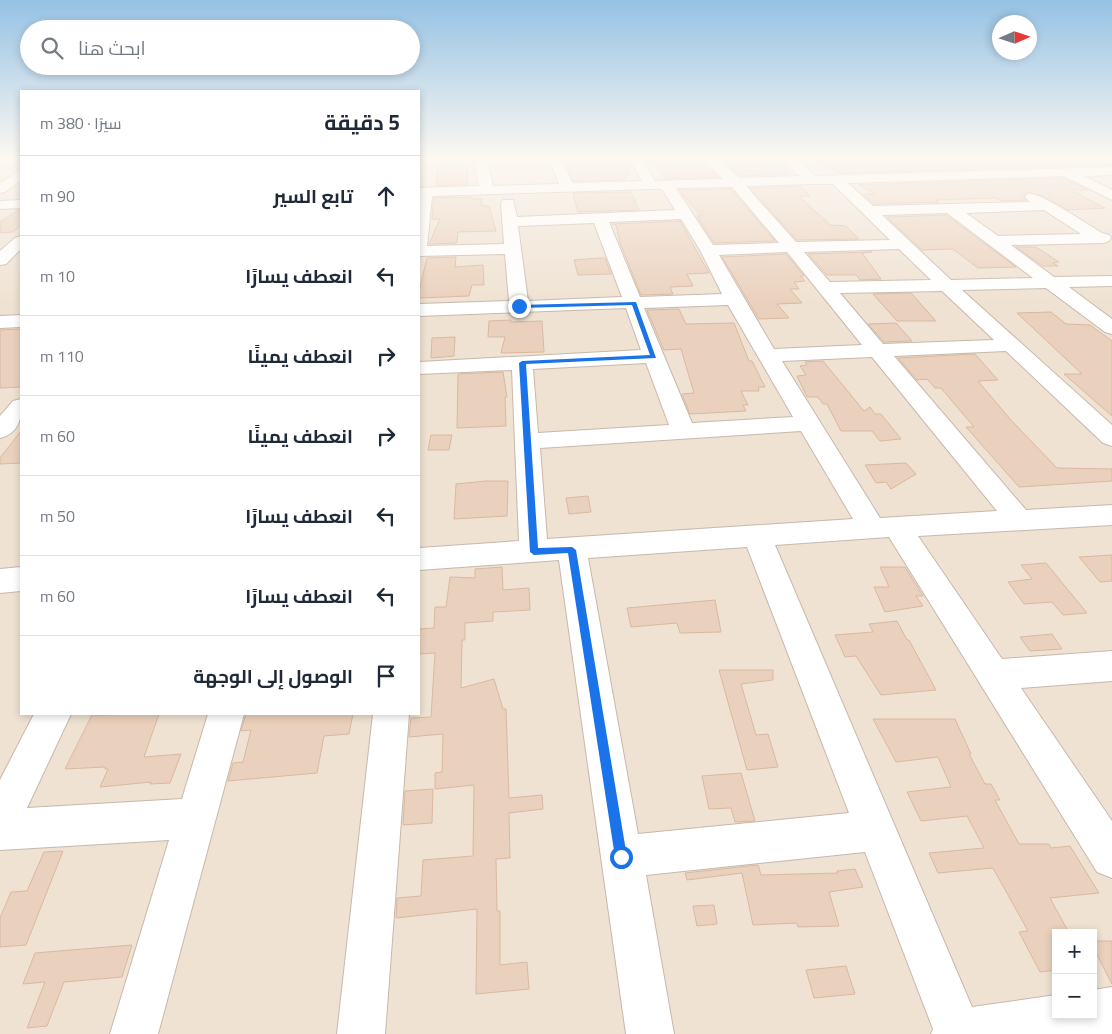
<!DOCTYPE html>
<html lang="ar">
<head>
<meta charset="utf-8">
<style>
  :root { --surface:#fff; --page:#f2f2f3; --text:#1f2937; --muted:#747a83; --line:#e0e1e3 }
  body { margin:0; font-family:"Titillium Web",Cairo,sans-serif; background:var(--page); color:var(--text); direction:rtl }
  .controls { position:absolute; right:15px; bottom:15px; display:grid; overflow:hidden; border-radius:0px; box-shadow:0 2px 8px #0003 }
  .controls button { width:45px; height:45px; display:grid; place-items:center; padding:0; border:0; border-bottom:1px solid var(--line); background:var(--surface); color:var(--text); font:25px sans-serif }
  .compass { position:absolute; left:992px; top:15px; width:45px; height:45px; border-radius:50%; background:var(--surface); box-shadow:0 2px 8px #0003; rotate:87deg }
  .stop { position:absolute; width:15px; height:15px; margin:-11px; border:4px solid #1a73e8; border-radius:50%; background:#fff }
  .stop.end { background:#1a73e8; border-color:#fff; box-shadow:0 1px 5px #0008 }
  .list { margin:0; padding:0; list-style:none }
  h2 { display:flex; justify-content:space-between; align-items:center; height:65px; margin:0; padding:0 20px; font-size:21px }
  h2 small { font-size:16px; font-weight:400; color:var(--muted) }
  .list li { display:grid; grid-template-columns:32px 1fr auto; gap:15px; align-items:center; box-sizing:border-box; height:80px; padding:0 20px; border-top:1px solid var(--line) }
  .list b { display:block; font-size:19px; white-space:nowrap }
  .list em { font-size:16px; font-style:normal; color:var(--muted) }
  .icon { flex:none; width:28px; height:28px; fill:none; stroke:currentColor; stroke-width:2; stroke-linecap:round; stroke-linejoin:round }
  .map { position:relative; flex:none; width:1112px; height:1034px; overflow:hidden; direction:ltr }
  .search { position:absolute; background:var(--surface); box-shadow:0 2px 8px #0003; left:20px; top:20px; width:400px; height:55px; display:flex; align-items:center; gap:12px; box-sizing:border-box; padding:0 18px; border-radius:28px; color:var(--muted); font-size:19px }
  .panel { position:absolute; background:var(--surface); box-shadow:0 2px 8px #0003; left:20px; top:90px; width:400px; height:625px; border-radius:0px; direction:rtl }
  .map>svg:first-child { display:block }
</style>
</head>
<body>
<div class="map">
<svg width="1112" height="1034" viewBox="0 0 1112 1034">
  <rect width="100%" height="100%" fill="#f8f0e2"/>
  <path fill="#efe2d2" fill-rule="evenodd" d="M0,158H21V714H419V158H1112V1034H0ZM1056,933H1093V1015H1056Z"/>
  <g fill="#ead1bd" stroke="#dab8a0">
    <polygon points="564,158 625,158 630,175 624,176 625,180 573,181"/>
    <polygon points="647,158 675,158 680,165 705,164 719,177 666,179"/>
    <polygon points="768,158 771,161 777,161 790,174 740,176 722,159"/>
    <polygon points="1001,158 1085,158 1092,162 1105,161 1112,165 839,173 814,160 877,159 891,168 1006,161"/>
    <polygon points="467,166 468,184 436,186 438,167"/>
    <polygon points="1064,178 1087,190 1071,190 1105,208 1068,210 1043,196 1027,192 1023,197 1026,200 1001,201 996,198 936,200 939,202 874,204 863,194 875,194 859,185"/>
    <polygon points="801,186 810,196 799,196 830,225 846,226 859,239 797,240 750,188"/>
    <polygon points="731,189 775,241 714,243 697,216 701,216 679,190"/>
    <polygon points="631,192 639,210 578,212 573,193"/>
    <polygon points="472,197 472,199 482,199 481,205 489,206 496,231 458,232 457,243 429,244 440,219 432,219 434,198"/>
    <polygon points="18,210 21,210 21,225 13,232 0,233 0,222"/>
    <polygon points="946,215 1016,267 978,268 953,249 922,250 887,217"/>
    <polygon points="680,221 709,273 687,274 693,286 670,287 673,294 641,295 620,243 616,225 612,224"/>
    <polygon points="1016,247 1036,247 1059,262 1053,263 1058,266 1043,266"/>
    <polygon points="872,252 862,253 881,279 860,280 856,275 827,275 808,254"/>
    <polygon points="786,254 804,276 800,276 805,281 794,282 799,289 790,289 802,303 777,304 789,318 759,319 722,257"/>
    <polygon points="456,257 455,267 483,265 484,285 472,285 469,296 419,298 419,291 427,258"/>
    <polygon points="599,258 605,258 611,274 578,275 574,260"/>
    <polygon points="911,293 936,321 897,321 873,294"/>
    <polygon points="679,309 686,324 734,323 749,361 752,361 765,387 758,387 759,391 741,391 748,405 743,405 746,411 690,414 682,394 694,393 681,349 664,350 647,310"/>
    <polygon points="1051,312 1066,324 1090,325 1112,341 1112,416 1064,374 1082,374 1017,313"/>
    <polygon points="511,320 511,322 542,321 544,352 501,353 505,337 488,337 489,321"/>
    <polygon points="896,323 912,341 884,342 868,324"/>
    <polygon points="21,329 21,387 0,388 0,330"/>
    <polygon points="455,337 454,356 431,358 432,338"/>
    <polygon points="975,354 998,380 978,381 1010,419 1057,468 1112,469 1112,481 1019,487 966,427 974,427 941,388 935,388 927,379 917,380 898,358"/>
    <polygon points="823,361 864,411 870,407 875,414 881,414 901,439 880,441 872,431 841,431 827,404 823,404 818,397 807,397 797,376 806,375 800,366 807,365 805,362"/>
    <polygon points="503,372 507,397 505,397 506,426 457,428 458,374"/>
    <polygon points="21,431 21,463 0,464 0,458"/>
    <polygon points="431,435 452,435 449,450 428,450"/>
    <polygon points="906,463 916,474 891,489 886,482 876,483 865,465"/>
    <polygon points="486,481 508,481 507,516 454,519 456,484"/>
    <polygon points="588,496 591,512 569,514 566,498"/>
    <polygon points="1112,555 1112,581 1100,582 1079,557"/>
    <polygon points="1046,563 1068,590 1087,613 1063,615 1052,602 1024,604 1008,582 1032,579 1021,565"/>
    <polygon points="502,567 503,590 529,588 530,610 493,612 493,621 465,623 465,640 462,640 461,688 494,679 503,709 506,709 509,798 542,795 543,809 509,813 510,858 496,859 497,911 500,911 500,965 527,962 529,989 476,994 477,909 396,918 397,898 421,896 423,860 473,856 474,785 435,789 435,773 442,772 443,734 409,737 411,718 431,717 435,653 419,654 419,629 434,628 435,607 446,607 450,577 475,578 475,569"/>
    <polygon points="880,567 905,567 923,596 916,596 923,606 885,612 874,587 889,587"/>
    <polygon points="715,600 721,632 680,633 677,623 631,627 627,608"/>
    <polygon points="897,621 907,640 909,640 936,690 881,695 856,656 845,657 835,635 873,632 869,624"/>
    <polygon points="1052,634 1062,649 1030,651 1020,637"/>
    <polygon points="719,670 773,670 773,680 741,684 756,735 768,734 778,767 747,770"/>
    <polygon points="159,714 144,757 181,754 170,783 150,784 151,782 100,787 108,769 105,769 105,767 65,769 92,715"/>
    <polygon points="246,714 353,714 349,734 324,736 317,773 228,781 233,763 243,762 251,730 241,731"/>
    <polygon points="873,719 955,719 971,754 969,754 985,784 991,784 1000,800 995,800 1019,844 1049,844 1051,848 1070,846 1099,893 1050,898 1069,933 1056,933 1056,970 1040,972 1019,932 1028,931 993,868 938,873 929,853 984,848 967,816 921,821 907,792 951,787 938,757 896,762"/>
    <polygon points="741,773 755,821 735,822 731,808 709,809 702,776"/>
    <polygon points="433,789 432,823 403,825 405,791"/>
    <polygon points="63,851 26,945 0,947 0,918 11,892 27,891 44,852"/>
    <polygon points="758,865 761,875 838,873 837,871 855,869 863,887 829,892 839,926 798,927 797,923 753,925 742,873 687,880 685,873"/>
    <polygon points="714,905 717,924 697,926 693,906"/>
    <polygon points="1093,941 1112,941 1112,984 1093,947"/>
    <polygon points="132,945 122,977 64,982 47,1026 27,1028 45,982 23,984 35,953"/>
    <polygon points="846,966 855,994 814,998 806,970"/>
  </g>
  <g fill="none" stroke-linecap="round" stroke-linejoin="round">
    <g stroke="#c7b8ab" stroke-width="2">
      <g id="minor">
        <path d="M474,158H486L493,186L559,184L549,158H561L572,183L642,181L629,158H641L655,181L723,179L702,158H716L739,178L800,176L779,158H793L816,176L1112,167V175L1084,176L1112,190V200L1064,176L848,183L873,206L1030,202L1025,197L1027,194C1039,191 1088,225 1102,233L1109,235L1111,238L1109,241L1103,243L1011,245L1054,277L1112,276V286L1069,287L1112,319V334L1105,332L1046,288L962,290L1112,425V446L1103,443L1006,351L894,356L1026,510L1112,505V525L918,536L1002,659L1112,651V681L1021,688L1112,821V878L1097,872L889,537L775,545L972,1007L1056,995V1015H1093V990L1112,987V1034H931L933,1029L865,852L646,875L674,1034H626L559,560L419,570V548L519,541L512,370L419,374V362L641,350L626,308L419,316V304L509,301L505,254L419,256V188L479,186ZM810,184H833L890,240L796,242L746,186ZM732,187L779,243L713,245L676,188ZM651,189H662L675,210L517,217L513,200H503L501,203L504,244L427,246L432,196ZM1044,210L1081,234L998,236L966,213ZM947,213L1033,278L951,280L882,215ZM681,219L700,250L722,294L640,297L609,222ZM594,223L622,297L528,301L518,226ZM899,249L931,280L830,282L804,252ZM787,252L862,345L774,349L719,255ZM942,291L994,340L883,344L840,293ZM728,305L793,417L692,423L644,308ZM872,357L997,511L880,518L782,361ZM646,363L669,425L538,433L533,369ZM801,431L853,519L547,539L540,448ZM747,547L849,813L638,834L588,558Z"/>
        <polygon points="21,170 21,180 5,192 0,193 0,183"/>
        <polygon points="21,200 21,208 0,209 0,201"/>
        <polygon points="21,236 21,249 6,264 0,265 0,251 15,238"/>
        <polygon points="21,315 21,327 0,328 0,316"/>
        <path d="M21,399C22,417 20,433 0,438V416L13,401Z"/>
        <polygon points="21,567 21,591 0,593 0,569"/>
        <polygon points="34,714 71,714 27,808 182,799 208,714 244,714 158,1034 110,1034 169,840 0,850 0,780"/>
        <polygon points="373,714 409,714 385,1034 337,1034"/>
      </g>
    </g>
    <use href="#minor" fill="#fff" fill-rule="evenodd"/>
  </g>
  <linearGradient id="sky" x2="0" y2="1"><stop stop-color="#95c2e4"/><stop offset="0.52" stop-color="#fcf8f2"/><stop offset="1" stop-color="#fcf8f2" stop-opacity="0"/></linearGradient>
  <rect width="1112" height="303" fill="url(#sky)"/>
  <polygon fill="#1a73e8" points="636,302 656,358 526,364 538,548 572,547 576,550 627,857 626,861 621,863 617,861 615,857 568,553 534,555 530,552 519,363 522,361 650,355 632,305 519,308 516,306 519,305"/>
</svg>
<div class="controls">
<button>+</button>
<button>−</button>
</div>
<svg class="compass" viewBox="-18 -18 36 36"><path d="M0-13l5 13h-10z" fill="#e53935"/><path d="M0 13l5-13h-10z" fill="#747a83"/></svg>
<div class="stop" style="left:621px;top:857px"></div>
<div class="stop end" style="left:519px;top:306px"></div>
<div class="search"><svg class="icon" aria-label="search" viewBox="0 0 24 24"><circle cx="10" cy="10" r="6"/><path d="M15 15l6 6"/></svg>ابحث هنا</div>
<section class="panel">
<h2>5 دقيقة<small>سيرًا · 380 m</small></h2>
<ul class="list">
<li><svg class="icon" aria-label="ahead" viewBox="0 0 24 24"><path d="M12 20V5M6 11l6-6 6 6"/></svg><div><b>تابع السير</b></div><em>90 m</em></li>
<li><svg class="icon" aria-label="left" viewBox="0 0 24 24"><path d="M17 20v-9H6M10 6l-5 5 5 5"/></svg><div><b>انعطف يسارًا</b></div><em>10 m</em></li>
<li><svg class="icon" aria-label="right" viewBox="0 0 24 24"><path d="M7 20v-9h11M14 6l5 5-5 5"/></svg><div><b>انعطف يمينًا</b></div><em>110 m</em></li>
<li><svg class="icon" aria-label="right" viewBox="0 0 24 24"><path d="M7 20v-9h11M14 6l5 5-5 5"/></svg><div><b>انعطف يمينًا</b></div><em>60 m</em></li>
<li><svg class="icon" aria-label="left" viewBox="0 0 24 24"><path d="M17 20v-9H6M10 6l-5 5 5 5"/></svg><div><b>انعطف يسارًا</b></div><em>50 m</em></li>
<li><svg class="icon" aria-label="left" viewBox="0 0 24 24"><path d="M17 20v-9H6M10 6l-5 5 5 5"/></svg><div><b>انعطف يسارًا</b></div><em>60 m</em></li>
<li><svg class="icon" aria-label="arrive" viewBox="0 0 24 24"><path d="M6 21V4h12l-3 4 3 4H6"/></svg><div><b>الوصول إلى الوجهة</b></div></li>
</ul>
</section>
</div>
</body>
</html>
